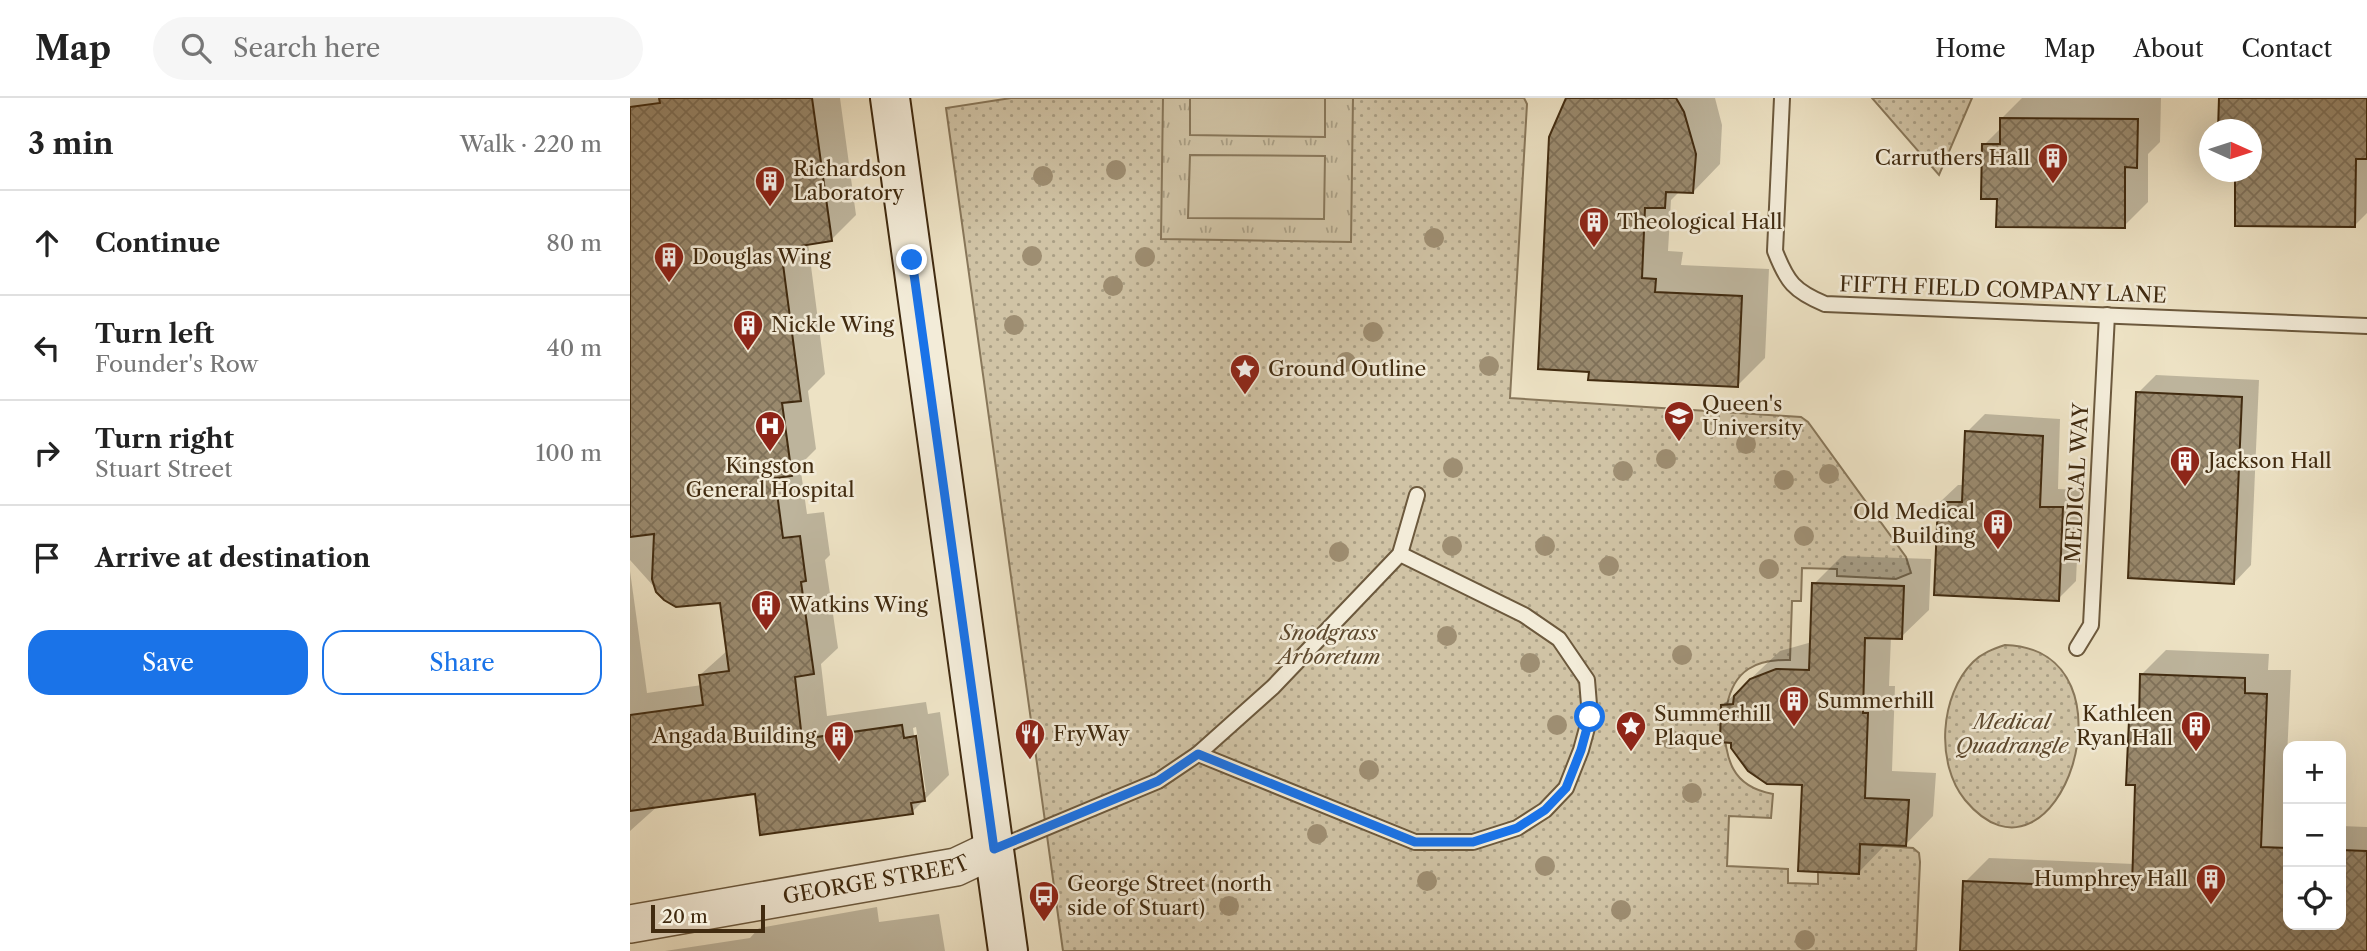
<!DOCTYPE html>
<html lang="en">
<head>
<meta charset="utf-8">
<style>
  :root { --surface:#fff; --page:#f6f6f6; --text:#222; --muted:#767676; --line:#e0e0e0; --accent:#1a73e8 }
  body { margin:0; font-family:"Libre Caslon Text",serif; background:var(--page); color:var(--text) }
  .controls { position:absolute; right:21px; bottom:21px; display:grid; overflow:hidden; border-radius:14px; box-shadow:0 7px 28px #0002 }
  .controls button { width:63px; height:63px; display:grid; place-items:center; padding:0; border:0; border-bottom:2px solid var(--line); background:var(--surface); color:var(--text); font:35px sans-serif }
  .compass { position:absolute; left:1569px; top:21px; width:63px; height:63px; border-radius:50%; background:var(--surface); box-shadow:0 7px 28px #0002; rotate:93deg }
  .scale { position:absolute; left:21px; bottom:18px; width:114px; box-sizing:border-box; padding-left:7px; border:4px solid #412b10; border-top:0; font-size:19px; line-height:24px; white-space:nowrap; color:#412b10; -webkit-text-stroke:5px #f3ecd9; paint-order:stroke }
  .stop { position:absolute; width:21px; height:21px; margin:-16px; border:5px solid #1a73e8; border-radius:50%; background:#fff }
  .stop.end { background:#1a73e8; border-color:#fff; box-shadow:0 2px 7px #0008 }
  .list { margin:0; padding:0; list-style:none }
  h2 { display:flex; justify-content:space-between; align-items:center; height:91px; margin:0; padding:0 28px; font-size:30px }
  h2 small { font-size:23px; font-weight:400; color:var(--muted) }
  .list li { display:grid; grid-template-columns:46px 1fr auto; gap:21px; align-items:center; box-sizing:border-box; height:105px; padding:0 28px; border-top:2px solid var(--line) }
  .list b { display:block; font-size:26px; white-space:nowrap }
  .list p { margin:0; font-size:23px; white-space:nowrap; color:var(--muted) }
  .list em { font-size:23px; font-style:normal; color:var(--muted) }
  .actions { display:flex; gap:14px; padding:21px 28px }
  .actions a { flex:1; padding:16px 0; border:2px solid var(--accent); border-radius:21px; text-align:center; font-size:24px; color:var(--accent) }
  .actions .main { background:var(--accent); color:#fff }
  .icon { flex:none; width:38px; height:38px; fill:none; stroke:currentColor; stroke-width:2; stroke-linecap:round; stroke-linejoin:round }
  .map { position:relative; flex:none; width:1737px; height:853px; overflow:hidden }
  header { display:flex; align-items:center; gap:42px; box-sizing:border-box; height:98px; padding:0 35px; background:var(--surface); border-bottom:2px solid var(--line) }
  header strong { font-size:33px }
  nav { display:flex; gap:38px; margin-inline-start:auto; font-size:24px }
  .search { width:490px; height:63px; background:var(--page); display:flex; align-items:center; gap:18px; box-sizing:border-box; padding:0 24px; border-radius:38px; color:var(--muted); font-size:26px }
  main { display:flex }
  aside { flex:1; background:var(--surface) }
  .map>svg:first-child { display:block }
</style>
</head>
<body>
<header>
<strong>Map</strong>
<div class="search"><svg class="icon" aria-label="search" viewBox="0 0 24 24"><circle cx="10" cy="10" r="6"/><path d="M15 15l6 6"/></svg>Search here</div>
<nav><a>Home</a><a>Map</a><a>About</a><a>Contact</a></nav>
</header>
<main>
<aside>
<h2>3 min<small>Walk · 220 m</small></h2>
<ul class="list">
<li><svg class="icon" aria-label="ahead" viewBox="0 0 24 24"><path d="M12 20V5M6 11l6-6 6 6"/></svg><div><b>Continue</b></div><em>80 m</em></li>
<li><svg class="icon" aria-label="left" viewBox="0 0 24 24"><path d="M17 20v-9H6M10 6l-5 5 5 5"/></svg><div><b>Turn left</b><p>Founder's Row</p></div><em>40 m</em></li>
<li><svg class="icon" aria-label="right" viewBox="0 0 24 24"><path d="M7 20v-9h11M14 6l5 5-5 5"/></svg><div><b>Turn right</b><p>Stuart Street</p></div><em>100 m</em></li>
<li><svg class="icon" aria-label="arrive" viewBox="0 0 24 24"><path d="M6 21V4h12l-3 4 3 4H6"/></svg><div><b>Arrive at destination</b></div></li>
</ul>
<div class="actions"><a class="main">Save</a><a>Share</a></div>
</aside>
<div class="map">
<svg width="1737" height="853" viewBox="0 0 1737 853">
  <defs>
    <pattern id="grass-dots" width="8" height="8" patternUnits="userSpaceOnUse" patternTransform="scale(1.75)"><rect width="8" height="8" fill="#d0c3a5"/><path d="M2 2h.1M6 6h.1" fill="none" stroke="#aa9f85" stroke-width="1.8" stroke-linecap="round"/></pattern>
    <pattern id="park-tufts" width="24" height="20" patternUnits="userSpaceOnUse" patternTransform="scale(1.75)"><rect width="24" height="20" fill="#d0c3a5"/><path d="M3 7l-1-3M5 7V3M7 7l1-3M15 17l-1-3M17 17v-4M19 17l1-3" fill="none" stroke="#aa9f85"/></pattern>
    <pattern id="building-cross-hatch" width="8" height="8" patternUnits="userSpaceOnUse" patternTransform="scale(1.75)"><rect width="8" height="8" fill="#9a8a6e"/><path d="M0 0l8 8M0 8l8-8" fill="none" stroke="#7f7159"/></pattern>
  </defs>
  <rect width="100%" height="100%" fill="#ede2c4"/>
  <filter id="stains"><feTurbulence type="fractalNoise" baseFrequency=".00286" numOctaves="4"/><feColorMatrix values="0 0 0 0 .2 0 0 0 0 .09 0 0 0 0 .02 0 0 0 .5 -.17"/></filter>
  <radialGradient id="worn" r=".72"><stop offset=".6" stop-color="#630" stop-opacity="0"/><stop offset="1" stop-color="#630" stop-opacity=".3"/></radialGradient>
  <g fill="url(#grass-dots)" stroke="#88775a" stroke-width="2">
    <path d="M381,0H894L897,6L880,300L1171,319L1178,324L1276,459L1281,475L1266,481L1207,478V471L1172,470L1171,503H1162L1160,562C1126,561 1104,572 1097,607H1091C1097,649 1092,687 1143,696L1141,720L1099,718L1097,768L1158,771V785L1188,786V774L1229,776L1230,746L1283,750L1289,755L1290,764L1286,853H433L316,10Z"/>
    <polygon points="1242,0 1342,0 1309,77"/>
    <path d="M1375,547C1516,551 1427,813 1335,702C1305,665 1310,597 1343,564C1352,555 1363,551 1375,547Z"/>
  </g>
  <polygon fill="url(#park-tufts)" stroke="#88775a" stroke-width="2" points="533,0 723,0 721,144 531,141"/>
  <g fill="#d0c3a5" stroke="#88775a" stroke-width="2">
    <polygon points="560,0 695,0 695,39 560,37"/>
    <polygon points="560,57 695,58 694,121 558,120"/>
  </g>
  <g fill="#0003" fill-rule="evenodd">
    <path d="M0,0H210L226,117L201,142L178,145L195,276L178,293L186,351L170,367L177,416L194,414L200,457L195,462L208,550L191,566L197,618L296,604L298,616L310,614L319,677L282,714L126,694L29,707L0,733V473L17,595L72,587L70,577L98,552L92,504L35,501L0,462ZM286,629L296,694H292L283,630Z"/>
    <polygon points="939,0 1085,0 1092,27 1090,66 1063,94 1050,93 1041,102 1038,153 1053,154 1051,167 1139,171 1135,260 1107,288 960,280"/>
    <polygon points="1392,0 1531,0 1530,44 1518,56 1518,104 1494,128 1368,99 1354,47 1372,29 1372,20"/>
    <polygon points="1591,0 1737,0 1737,115 1725,127 1606,126 1607,74 1622,74 1622,32"/>
    <polygon points="1526,277 1629,282 1621,467 1604,485 1508,295"/>
    <polygon points="1355,316 1430,321 1428,391 1450,392 1446,483 1428,501 1310,404 1328,387 1335,387 1337,334"/>
    <polygon points="1212,458 1301,461 1299,512 1271,539 1261,539 1259,588 1265,588 1262,673 1306,675 1303,718 1276,746 1257,745 1229,774 1173,685 1093,607 1150,553 1182,544 1184,486"/>
    <polygon points="1536,552 1639,556 1638,572 1661,572 1654,725 1658,725 1658,827 1711,827 1711,728 1737,729 1737,853 1332,853 1335,784 1359,760 1504,766 1506,685 1501,623 1511,613 1512,576"/>
    <polygon points="247,809 249,824 309,816 315,853 35,853 120,840 129,830"/>
  </g>
  <g fill="url(#building-cross-hatch)" stroke="#412b10" stroke-width="2">
    <polygon points="29,0 182,0 202,143 151,151 171,303 152,305 162,378 145,380 153,440 170,438 176,483 171,484 184,576 165,579 172,641 272,627 274,640 286,638 295,703 281,705 283,716 130,737 125,696 0,713 0,617 73,607 69,577 99,573 90,505 46,509 34,502 26,494 22,481 24,436 0,439 0,9 30,5"/>
    <polygon points="936,0 1046,0 1054,14 1066,56 1063,95 1036,94 1035,110 1015,110 1012,180 1026,181 1025,194 1112,198 1108,289 958,282 959,274 908,271 919,39"/>
    <polygon points="1589,0 1737,0 1737,61 1726,61 1725,129 1605,128 1605,74 1621,74 1621,32 1588,32"/>
    <polygon points="1370,20 1508,21 1507,70 1495,69 1495,130 1366,129 1367,101 1351,101 1352,46 1370,46"/>
    <polygon points="1506,294 1612,299 1604,486 1498,480"/>
    <polygon points="1335,333 1413,338 1410,409 1433,409 1429,503 1304,497 1308,404 1332,404"/>
    <polygon points="1182,485 1274,488 1272,541 1235,540 1233,615 1238,615 1235,700 1279,702 1276,748 1230,746 1229,776 1168,773 1172,687 1137,686 1118,673 1101,650 1101,645 1090,644 1091,607 1103,606 1104,598 1120,581 1146,571 1179,572"/>
    <polygon points="1510,576 1615,580 1615,595 1637,596 1631,749 1658,750 1658,827 1711,827 1711,752 1737,753 1737,853 1330,853 1333,783 1502,790 1505,687 1496,687 1499,622 1509,623"/>
  </g>
  <g fill="none" stroke-linecap="round" stroke-linejoin="round">
    <g stroke="#6c593d" stroke-width="18">
      <g id="service">
        <path d="M1152,0L1145,153C1157,184 1164,193 1195,206L1737,228"/>
        <polyline points="1447,550 1461,527 1477,217"/>
        <polyline points="568,656 785,744 843,744 887,730 915,712 936,690 951,652 960,619 957,582 929,541 894,517 770,456"/>
        <polyline points="365,751 528,683 568,656 643,589 770,456 787,397"/>
      </g>
    </g>
    <g stroke="#6c593d" stroke-width="40">
      <g id="tertiary">
        <path id="s1" d="M0,826L326,769L364,751"/>
      </g>
    </g>
    <g stroke="#412b10" stroke-width="42">
      <polyline id="secondary" points="260,0 378,853"/>
    </g>
    <use href="#service" stroke="#f3ecd9" stroke-width="14"/>
    <use href="#tertiary" stroke="#f3ecd9" stroke-width="37"/>
    <use href="#secondary" stroke="#f3ecd9" stroke-width="38"/>
  </g>
  <g fill="#9e8e72">
    <circle cx="486" cy="72" r="10"/>
    <circle cx="413" cy="78" r="10"/>
    <circle cx="804" cy="140" r="10"/>
    <circle cx="402" cy="158" r="10"/>
    <circle cx="515" cy="159" r="10"/>
    <circle cx="483" cy="188" r="10"/>
    <circle cx="384" cy="227" r="10"/>
    <circle cx="743" cy="234" r="10"/>
    <circle cx="716" cy="264" r="10"/>
    <circle cx="859" cy="268" r="10"/>
    <circle cx="1116" cy="346" r="10"/>
    <circle cx="1036" cy="361" r="10"/>
    <circle cx="823" cy="370" r="10"/>
    <circle cx="993" cy="373" r="10"/>
    <circle cx="1199" cy="376" r="10"/>
    <circle cx="1154" cy="382" r="10"/>
    <circle cx="1174" cy="438" r="10"/>
    <circle cx="822" cy="448" r="10"/>
    <circle cx="915" cy="448" r="10"/>
    <circle cx="709" cy="454" r="10"/>
    <circle cx="979" cy="468" r="10"/>
    <circle cx="1139" cy="471" r="10"/>
    <circle cx="817" cy="538" r="10"/>
    <circle cx="1052" cy="557" r="10"/>
    <circle cx="900" cy="565" r="10"/>
    <circle cx="927" cy="627" r="10"/>
    <circle cx="1040" cy="641" r="10"/>
    <circle cx="739" cy="672" r="10"/>
    <circle cx="1062" cy="695" r="10"/>
    <circle cx="687" cy="736" r="10"/>
    <circle cx="915" cy="768" r="10"/>
    <circle cx="797" cy="783" r="10"/>
    <circle cx="599" cy="808" r="10"/>
    <circle cx="991" cy="812" r="10"/>
    <circle cx="1175" cy="842" r="10"/>
  </g>
  <g fill="none" stroke-linecap="round" stroke-linejoin="round">
    <polyline stroke="#1a73e8" stroke-width="9" points="282,162 364,751 528,683 568,656 785,744 843,744 887,730 915,712 936,690 951,652 960,619"/>
  </g>
  <defs>
    <g id="building-pin" transform="scale(1.575)"><path d="M0 17L-7.5 6A9.5 9.5 0 1 1 7.5 6Z" fill="#8f2418" stroke="#f3ecd9"/><path d="M-4-6H4V6H1V3H-1V6H-4ZM-2.5-4.3h1.7v1.8h-1.7ZM.8-4.3h1.7v1.8H.8ZM-2.5-1h1.7V.8h-1.7ZM.8-1h1.7V.8H.8Z" fill="#fff"/></g>
    <g id="sight-pin" transform="scale(1.575)"><path d="M0 17L-7.5 6A9.5 9.5 0 1 1 7.5 6Z" fill="#8f2418" stroke="#f3ecd9"/><path d="M0-6L1.8-2.2L6-1.7L2.9 1.2L3.7 5.4L0 3.3L-3.7 5.4L-2.9 1.2L-6-1.7L-1.8-2.2Z" fill="#fff"/></g>
    <g id="university-pin" transform="scale(1.575)"><path d="M0 17L-7.5 6A9.5 9.5 0 1 1 7.5 6Z" fill="#8f2418" stroke="#f3ecd9"/><path d="M0-5L7-2L0 1L-7-2ZM-4 1L0 2.5L4 1V4Q0 6-4 4Z" fill="#fff"/></g>
    <g id="hospital-pin" transform="scale(1.575)"><path d="M0 17L-7.5 6A9.5 9.5 0 1 1 7.5 6Z" fill="#8f2418" stroke="#f3ecd9"/><path d="M-5-5h3v3.5h4V-5h3V5h-3V1.5h-4V5h-3Z" fill="#fff"/></g>
    <g id="restaurant-pin" transform="scale(1.575)"><path d="M0 17L-7.5 6A9.5 9.5 0 1 1 7.5 6Z" fill="#8f2418" stroke="#f3ecd9"/><path d="M-5-6h1v4h1v-4h1v4h1v-4h1v5L-1.5 .5V6h-2V.5L-5-1ZM5-6V6H3V1.5H1.5Q1.5-4 5-6Z" fill="#fff"/></g>
    <g id="bus-pin" transform="scale(1.575)"><path d="M0 17L-7.5 6A9.5 9.5 0 1 1 7.5 6Z" fill="#8f2418" stroke="#f3ecd9"/><path d="M-5-6H5V4H4V6H2V4H-2V6H-4V4H-5ZM-3.5-4V0h7V-4ZM-3.5 1.2v1.5H-2V1.2ZM2 1.2v1.5H3.5V1.2Z" fill="#fff"/></g>
  </defs>
  <g fill-rule="evenodd">
    <use href="#building-pin" x="1423" y="60"/>
    <use href="#building-pin" x="140" y="83"/>
    <use href="#building-pin" x="964" y="124"/>
    <use href="#building-pin" x="39" y="159"/>
    <use href="#building-pin" x="118" y="227"/>
    <use href="#sight-pin" x="615" y="271"/>
    <use href="#university-pin" x="1049" y="318"/>
    <use href="#hospital-pin" x="140" y="328"/>
    <use href="#building-pin" x="1555" y="363"/>
    <use href="#building-pin" x="1368" y="426"/>
    <use href="#building-pin" x="136" y="507"/>
    <use href="#building-pin" x="1164" y="603"/>
    <use href="#sight-pin" x="1001" y="628"/>
    <use href="#building-pin" x="1566" y="628"/>
    <use href="#restaurant-pin" x="400" y="636"/>
    <use href="#building-pin" x="209" y="638"/>
    <use href="#building-pin" x="1581" y="781"/>
    <use href="#bus-pin" x="414" y="798"/>
  </g>
  <g text-anchor="middle" stroke-width="5" stroke-linejoin="round" paint-order="stroke">
    <g font-size="21" fill="#412b10" stroke="#f3ecd9" text-anchor="start">
      <text x="1400" y="67" text-anchor="end">Carruthers Hall</text>
      <text x="163" y="78">Richardson<tspan x="163" dy="24">Laboratory</tspan></text>
      <text x="987" y="131">Theological Hall</text>
      <text x="62" y="166">Douglas Wing</text>
      <text x="141" y="234">Nickle Wing</text>
      <text x="638" y="278">Ground Outline</text>
      <text x="1072" y="313">Queen's<tspan x="1072" dy="24">University</tspan></text>
      <text x="1578" y="370">Jackson Hall</text>
      <text x="140" y="375" text-anchor="middle">Kingston<tspan x="140" dy="24">General Hospital</tspan></text>
      <text x="1345" y="421" text-anchor="end">Old Medical<tspan x="1345" dy="24">Building</tspan></text>
      <text x="159" y="514">Watkins Wing</text>
      <text x="1187" y="610">Summerhill</text>
      <text x="1024" y="623">Summerhill<tspan x="1024" dy="24">Plaque</tspan></text>
      <text x="1543" y="623" text-anchor="end">Kathleen<tspan x="1543" dy="24">Ryan Hall</tspan></text>
      <text x="423" y="643">FryWay</text>
      <text x="186" y="645" text-anchor="end">Angada Building</text>
      <text x="1558" y="788" text-anchor="end">Humphrey Hall</text>
      <text x="437" y="793">George Street (north<tspan x="437" dy="24">side of Stuart)</tspan></text>
    </g>
    <g font-size="21" fill="#412b10" stroke="#f3ecd9">
      <text transform="translate(1373 192) rotate(2)" y="7">FIFTH FIELD COMPANY LANE</text>
      <text transform="translate(1447 385) rotate(-87)" y="7">MEDICAL WAY</text>
      <text dy="7" stroke="none"><textPath href="#s1" startOffset="250">GEORGE STREET</textPath></text>
    </g>
    <g font-size="21" font-style="italic" fill="#5e492e" stroke="#f3ecd9">
      <text x="699" y="542">Snodgrass<tspan x="699" dy="24">Arboretum</tspan></text>
      <text x="1382" y="631">Medical<tspan x="1382" dy="24">Quadrangle</tspan></text>
    </g>
  </g>
  <rect width="100%" height="100%" filter="url(#stains)"/>
  <rect width="100%" height="100%" fill="url(#worn)"/>
</svg>
<div class="controls">
<button>+</button>
<button>−</button>
<button><svg class="icon" aria-label="locate" viewBox="0 0 24 24"><circle cx="12" cy="12" r="6"/><path d="M12 2v4M12 18v4M2 12h4M18 12h4"/></svg></button>
</div>
<svg class="compass" viewBox="-18 -18 36 36"><path d="M0-13l5 13h-10z" fill="#e53935"/><path d="M0 13l5-13h-10z" fill="#767676"/></svg>
<div class="scale">20 m</div>
<div class="stop" style="left:960px;top:619px"></div>
<div class="stop end" style="left:282px;top:162px"></div>
</div>
</main>
</body>
</html>
